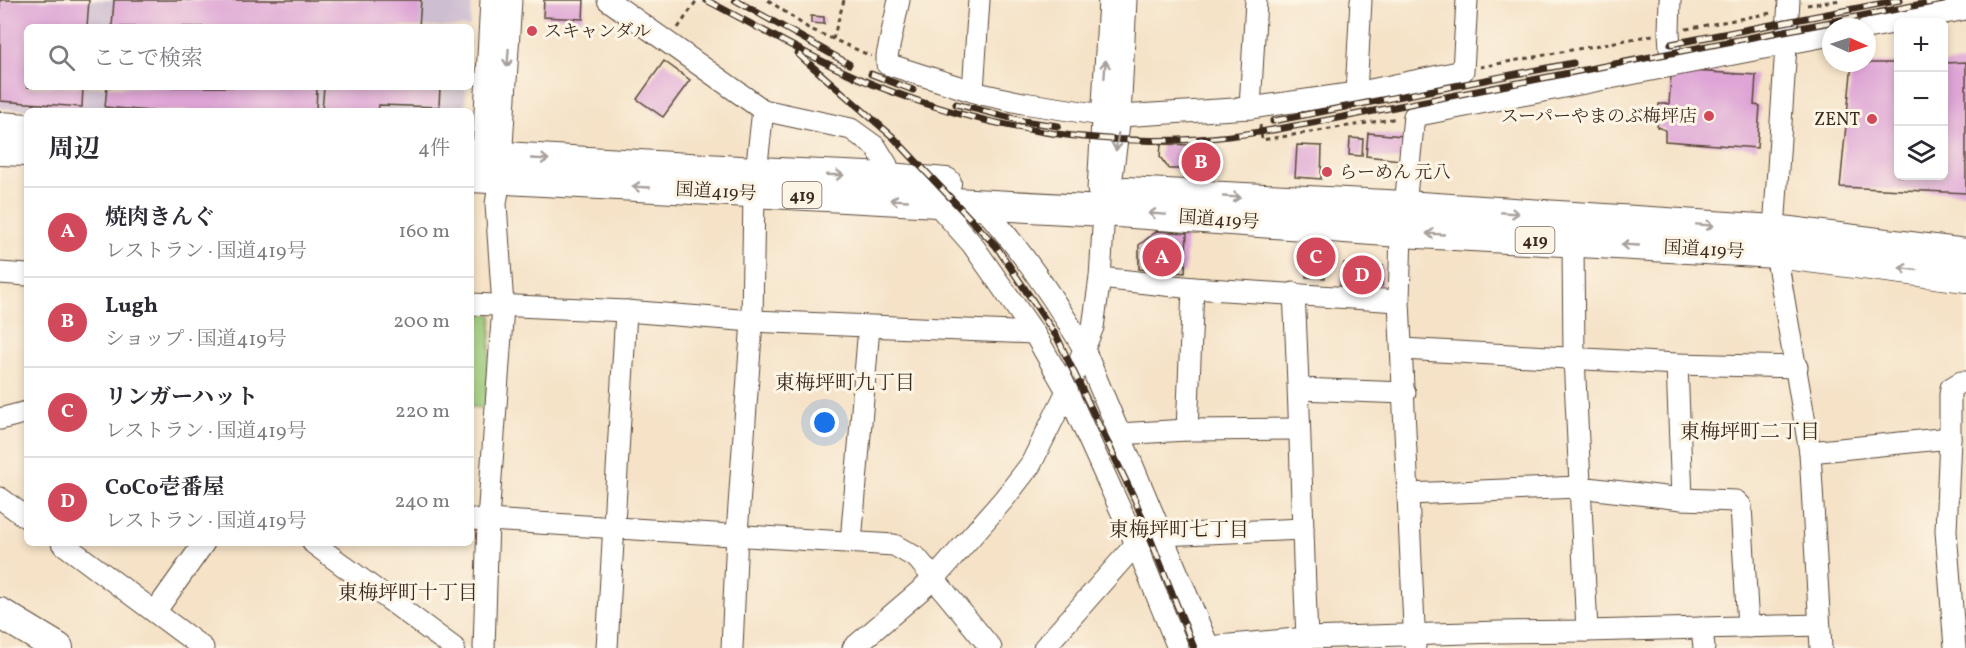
<!DOCTYPE html>
<html lang="ja">
<head>
<meta charset="utf-8">
<style>
  :root { --surface:#fff; --page:#f7f7f7; --text:#2b2b33; --muted:#7c7c81; --line:#e1e1e2; --accent:#d1495b }
  body { margin:0; font-family:Vollkorn,"Noto Serif JP",serif; background:var(--page); color:var(--text) }
  .controls { position:absolute; right:18px; top:18px; display:grid; overflow:hidden; border-radius:9px; box-shadow:0 3px 9px #0003 }
  .controls button { width:54px; height:54px; display:grid; place-items:center; padding:0; border:0; border-bottom:2px solid var(--line); background:var(--surface); color:var(--text); font:30px sans-serif }
  .compass { position:absolute; left:1822px; top:18px; width:54px; height:54px; border-radius:50%; background:var(--surface); box-shadow:0 3px 9px #0003; rotate:93deg }
  .you { position:absolute; left:825px; top:423px; width:21px; height:21px; margin:-15px; border:4px solid #fff; border-radius:50%; background:#1a73e8; box-shadow:0 0 0 9px #1a73e833 }
  .badge { display:grid; place-items:center; width:39px; height:39px; border-radius:50%; background:var(--accent); color:#fff; font-size:20px; font-weight:700 }
  .pin { position:absolute; translate:-50% -50%; border:3px solid #fff; box-shadow:0 2px 6px #0006 }
  .list { margin:0; padding:0; list-style:none }
  h2 { display:flex; justify-content:space-between; align-items:center; height:78px; margin:0; padding:0 24px; font-size:26px }
  h2 small { font-size:20px; font-weight:400; color:var(--muted) }
  .list li { display:grid; grid-template-columns:39px 1fr auto; gap:18px; align-items:center; box-sizing:border-box; height:90px; padding:0 24px; border-top:2px solid var(--line) }
  .list b { display:block; font-size:22px; white-space:nowrap }
  .list p { margin:0; font-size:20px; white-space:nowrap; color:var(--muted) }
  .list em { font-size:20px; font-style:normal; color:var(--muted) }
  .icon { flex:none; width:33px; height:33px; fill:none; stroke:currentColor; stroke-width:2; stroke-linecap:round; stroke-linejoin:round }
  .map { position:relative; flex:none; width:1966px; height:648px; overflow:hidden }
  .search { position:absolute; background:var(--surface); box-shadow:0 3px 9px #0003; left:24px; top:24px; width:450px; height:66px; display:flex; align-items:center; gap:15px; box-sizing:border-box; padding:0 21px; border-radius:9px; color:var(--muted); font-size:22px }
  .panel { position:absolute; background:var(--surface); box-shadow:0 3px 9px #0003; left:24px; top:108px; width:450px; height:438px; border-radius:9px }
  .map>svg:first-child { display:block }
</style>
</head>
<body>
<div class="map">
<svg width="1966" height="648" viewBox="0 0 1966 648">
  <rect width="100%" height="100%" fill="#fcf5e5"/>
  <filter id="ink" filterUnits="userSpaceOnUse"><feTurbulence type="fractalNoise" baseFrequency=".0167" numOctaves="2"/><feDisplacementMap in="SourceGraphic" scale="12" xChannelSelector="R" yChannelSelector="G"/><feConvolveMatrix kernelMatrix="1 2 1 2 8 2 1 2 1" color-interpolation-filters="sRGB"/></filter>
  <filter id="wash" filterUnits="userSpaceOnUse"><feTurbulence type="fractalNoise" baseFrequency=".008" numOctaves="4" result="noise"/><feDisplacementMap in="SourceGraphic" scale="24" xChannelSelector="R" yChannelSelector="G"/><feGaussianBlur stdDeviation="1.35" result="paint"/><feColorMatrix in="noise" values="0 0 0 0 0 0 0 0 0 0 0 0 0 0 0 0 0 1.4 0 .05"/><feComposite in="paint" operator="in"/></filter>
  <g filter="url(#wash)">
    <rect width="100%" height="100%" fill="#f5e2c7"/>
    <polygon fill="#cebed1" points="0,0 472,0 470,27 27,27 27,87 466,87 465,111 45,111 0,108"/>
    <polygon fill="#97c776" stroke="#69784a" stroke-width="1.5" points="471,310 492,315 486,408 471,407"/>
    <g id="blocks">
      <g fill="#dea4d5">
        <polygon points="0,0 89,0 87,27 27,27 27,87 83,87 82,107 0,101"/>
        <polygon points="114,0 421,0 419,27 112,27"/>
        <polygon points="544,0 584,0 583,19 543,17"/>
        <polygon points="811,16 824,17 824,24 811,23"/>
        <polygon points="664,61 690,80 663,117 637,99"/>
        <polygon points="1966,62 1966,193 1840,187 1852,63 1898,63 1898,176 1944,176 1944,63"/>
        <polygon points="1692,71 1756,75 1754,105 1760,106 1757,148 1665,141 1665,130 1657,127 1659,104 1669,104 1671,76"/>
        <polygon points="107,87 317,87 316,111 150,111 105,107"/>
        <polygon points="324,87 440,87 439,107 379,105 378,111 322,111"/>
        <polygon points="1368,133 1403,136 1400,160 1366,156"/>
        <polygon points="1350,138 1363,139 1362,156 1349,155"/>
        <polygon points="1161,144 1188,145 1187,169 1169,169 1160,157"/>
        <polygon points="1297,145 1322,146 1321,179 1295,177"/>
        <polygon points="1157,231 1187,233 1185,273 1139,269 1139,245"/>
        <polygon points="1308,237 1327,238 1325,278 1306,277"/>
        <polygon points="1344,263 1383,266 1382,286 1340,285"/>
      </g>
    </g>
  </g>
  <g filter="url(#ink)">
    <use href="#blocks" fill-opacity="0" stroke="#574637" stroke-width="1.5"/>
    <g fill="none" stroke-linecap="round" stroke-linejoin="round">
      <g stroke="#574637" stroke-width="23">
        <g id="minor">
          <polyline points="608,0 763,110 851,129 876,147 887,165 889,178"/>
          <polyline points="899,0 887,56 887,64 981,94 1023,103 1102,115"/>
          <polyline points="1670,0 1669,32 1671,66"/>
          <polyline points="1789,0 1774,230 1776,253 1810,452 1821,648"/>
          <polyline points="1867,28 1966,9"/>
          <polyline points="973,91 979,0"/>
          <polyline points="1356,93 1361,0"/>
          <polyline points="1250,108 1256,0"/>
          <polyline points="1120,116 1250,108 1356,93 1463,71 1467,0"/>
          <polyline points="482,168 491,0"/>
          <polyline points="756,172 763,110"/>
          <polyline points="1098,190 1109,0"/>
          <polyline points="934,201 972,244 1034,333 1067,391 1136,544 1178,648"/>
          <path d="M981,205C1021,249 1054,298 1084,349L1209,648"/>
          <polyline points="1405,206 1414,116 1831,35"/>
          <polyline points="1401,232 1399,301 1415,647"/>
          <polyline points="1573,243 1574,357 1587,631"/>
          <polyline points="0,273 27,275"/>
          <polyline points="1100,278 1193,288"/>
          <path d="M1294,293C1300,408 1302,523 1307,638"/>
          <polyline points="471,304 626,311 752,321 1034,333"/>
          <polyline points="1402,349 1677,364 1682,499"/>
          <polyline points="1677,364 1797,367"/>
          <polyline points="1299,389 1405,393"/>
          <polyline points="0,419 27,412"/>
          <polyline points="1187,430 1193,288 1399,301"/>
          <polyline points="1118,434 1187,430 1299,429"/>
          <polyline points="1810,452 1950,438"/>
          <polyline points="1408,494 1579,487 1682,499 1736,501 1741,506 1748,627"/>
          <polyline points="0,498 27,518"/>
          <polyline points="471,519 894,545 917,558 991,648"/>
          <polyline points="851,542 869,327"/>
          <polyline points="62,543 203,648"/>
          <polyline points="313,543 454,648"/>
          <polyline points="155,612 204,543"/>
          <polyline points="1702,628 1704,648"/>
          <polyline points="1208,647 1307,638 1499,632 1587,631 1819,625"/>
          <polyline points="484,648 488,520 503,306 496,204 500,178 511,0"/>
          <polyline points="607,648 626,311"/>
          <polyline points="732,648 737,534 752,321 754,193"/>
          <polyline points="853,648 935,578 1004,499 1031,464 1067,391 1093,327 1100,278 1104,211 1110,192 1120,116 1126,0"/>
          <polyline points="1044,648 1136,544 1160,535 1303,529"/>
          <polyline points="1955,648 1946,531 1950,438 1950,395 1951,388 1961,382 1966,382"/>
        </g>
      </g>
      <g stroke="#574637" stroke-width="32">
        <g id="highway">
          <polyline points="0,127 27,129"/>
          <polyline points="0,150 27,151"/>
          <polyline points="471,155 756,172 889,178 946,183"/>
          <polyline points="471,177 1104,211 1401,232 1776,253 1966,277"/>
          <polyline points="1126,192 1405,206 1774,230 1966,254"/>
          <polyline points="0,613 58,648"/>
        </g>
      </g>
      <g stroke="#574637" stroke-width="3" stroke-dasharray="4.5 4.5" stroke-linecap="butt">
        <polyline points="768,0 808,28 871,56"/>
        <polyline points="1807,5 1841,0"/>
        <polyline points="678,28 697,0"/>
        <polyline points="1686,29 1771,13"/>
        <polyline points="833,39 844,0"/>
        <polyline points="1480,67 1653,35"/>
        <polyline points="1260,125 1262,140 1398,118"/>
      </g>
      <use href="#minor" stroke="#fff" stroke-width="21"/>
      <use href="#highway" stroke="#fff" stroke-width="30"/>
      <g stroke="#3b2a1e" stroke-width="7">
        <g id="rail">
          <path d="M706,0C766,31 826,67 890,91C988,128 1092,146 1198,139C1242,136 1285,128 1328,120L1943,0"/>
          <polyline points="735,0 849,64"/>
          <polyline points="1671,44 1900,0"/>
          <polyline points="798,54 893,137 996,246 1057,337 1135,500 1194,648"/>
          <polyline points="871,74 913,90"/>
          <polyline points="956,104 1023,121 1058,126"/>
          <polyline points="1273,121 1573,63"/>
        </g>
      </g>
      <use href="#rail" stroke="#fcf5e5" stroke-width="4.5" stroke-dasharray="14" stroke-linecap="butt"/>
    </g>
    <defs><path id="oneway-shaft" d="M-6 0H5M1.5-3L5.5 0L1.5 3" fill="none" stroke-width="1.6" stroke-linecap="round" stroke-linejoin="round" transform="scale(1.5)"/></defs>
    <g stroke="#a79f9a">
      <use href="#oneway-shaft" transform="translate(508 58) rotate(94)"/>
      <use href="#oneway-shaft" transform="translate(1105 69) rotate(-86)"/>
      <use href="#oneway-shaft" transform="translate(1117 142) rotate(98)"/>
      <use href="#oneway-shaft" transform="translate(540 159) rotate(3)"/>
      <use href="#oneway-shaft" transform="translate(835 175) rotate(2)"/>
      <use href="#oneway-shaft" transform="translate(641 187) rotate(-177)"/>
      <use href="#oneway-shaft" transform="translate(1232 197) rotate(3)"/>
      <use href="#oneway-shaft" transform="translate(899 200) rotate(-177)"/>
      <use href="#oneway-shaft" transform="translate(1510 213) rotate(4)"/>
      <use href="#oneway-shaft" transform="translate(1157 214) rotate(-176)"/>
      <use href="#oneway-shaft" transform="translate(1705 225) rotate(4)"/>
      <use href="#oneway-shaft" transform="translate(1435 234) rotate(-177)"/>
      <use href="#oneway-shaft" transform="translate(1630 245) rotate(-177)"/>
      <use href="#oneway-shaft" transform="translate(1908 269) rotate(-173)"/>
    </g>
  </g>
  <g fill="#d1495b" stroke="#fcf5e5" stroke-width="2">
    <circle cx="532" cy="31" r="6"/>
    <circle cx="1709" cy="116" r="6"/>
    <circle cx="1872" cy="119" r="6"/>
    <circle cx="1327" cy="172" r="6"/>
  </g>
  <g text-anchor="middle" stroke-width="6" stroke-linejoin="round" paint-order="stroke">
    <g fill="#fcf5e5" stroke="#75675a" stroke-width="1.5">
      <rect x="782.5" y="182" width="39" height="26" rx="4.5"/>
      <rect x="1515.5" y="227" width="39" height="26" rx="4.5"/>
    </g>
    <g font-size="16" font-weight="bold" fill="#3b2a1e">
      <text x="802" y="201">419</text>
      <text x="1535" y="246">419</text>
    </g>
    <g font-size="18" fill="#3b2a1e" stroke="#fcf5e5" text-anchor="start">
      <text x="544" y="37">スキャンダル</text>
      <text x="1697" y="122" text-anchor="end">スーパーやまのぶ梅坪店</text>
      <text x="1860" y="125" text-anchor="end">ZENT</text>
      <text x="1339" y="178">らーめん 元八</text>
    </g>
    <g font-size="18" fill="#3b2a1e" stroke="#fcf5e5">
      <text transform="translate(716 191) rotate(3)" y="6">国道419号</text>
      <text transform="translate(1219 219) rotate(4)" y="6">国道419号</text>
      <text transform="translate(1704 249) rotate(3)" y="6">国道419号</text>
    </g>
    <g font-size="20" fill="#3b2a1e" stroke="#fcf5e5">
      <text x="845" y="389">東梅坪町九丁目</text>
      <text x="1750" y="438">東梅坪町二丁目</text>
      <text x="1179" y="536">東梅坪町七丁目</text>
      <text x="408" y="599">東梅坪町十丁目</text>
    </g>
  </g>
</svg>
<div class="controls">
<button>+</button>
<button>−</button>
<button><svg class="icon" aria-label="layers" viewBox="0 0 24 24"><path d="M12 4l9 5-9 5-9-5zM3 14l9 5 9-5"/></svg></button>
</div>
<svg class="compass" viewBox="-18 -18 36 36"><path d="M0-13l5 13h-10z" fill="#e53935"/><path d="M0 13l5-13h-10z" fill="#7c7c81"/></svg>
<div class="you"></div>
<div class="pin badge" style="left:1162px;top:257px">A</div>
<div class="pin badge" style="left:1201px;top:162px">B</div>
<div class="pin badge" style="left:1316px;top:257px">C</div>
<div class="pin badge" style="left:1362px;top:275px">D</div>
<div class="search"><svg class="icon" aria-label="search" viewBox="0 0 24 24"><circle cx="10" cy="10" r="6"/><path d="M15 15l6 6"/></svg>ここで検索</div>
<section class="panel">
<h2>周辺<small>4件</small></h2>
<ul class="list">
<li><span class="badge">A</span><div><b>焼肉きんぐ</b><p>レストラン · 国道419号</p></div><em>160 m</em></li>
<li><span class="badge">B</span><div><b>Lugh</b><p>ショップ · 国道419号</p></div><em>200 m</em></li>
<li><span class="badge">C</span><div><b>リンガーハット</b><p>レストラン · 国道419号</p></div><em>220 m</em></li>
<li><span class="badge">D</span><div><b>CoCo壱番屋</b><p>レストラン · 国道419号</p></div><em>240 m</em></li>
</ul>
</section>
</div>
</body>
</html>
